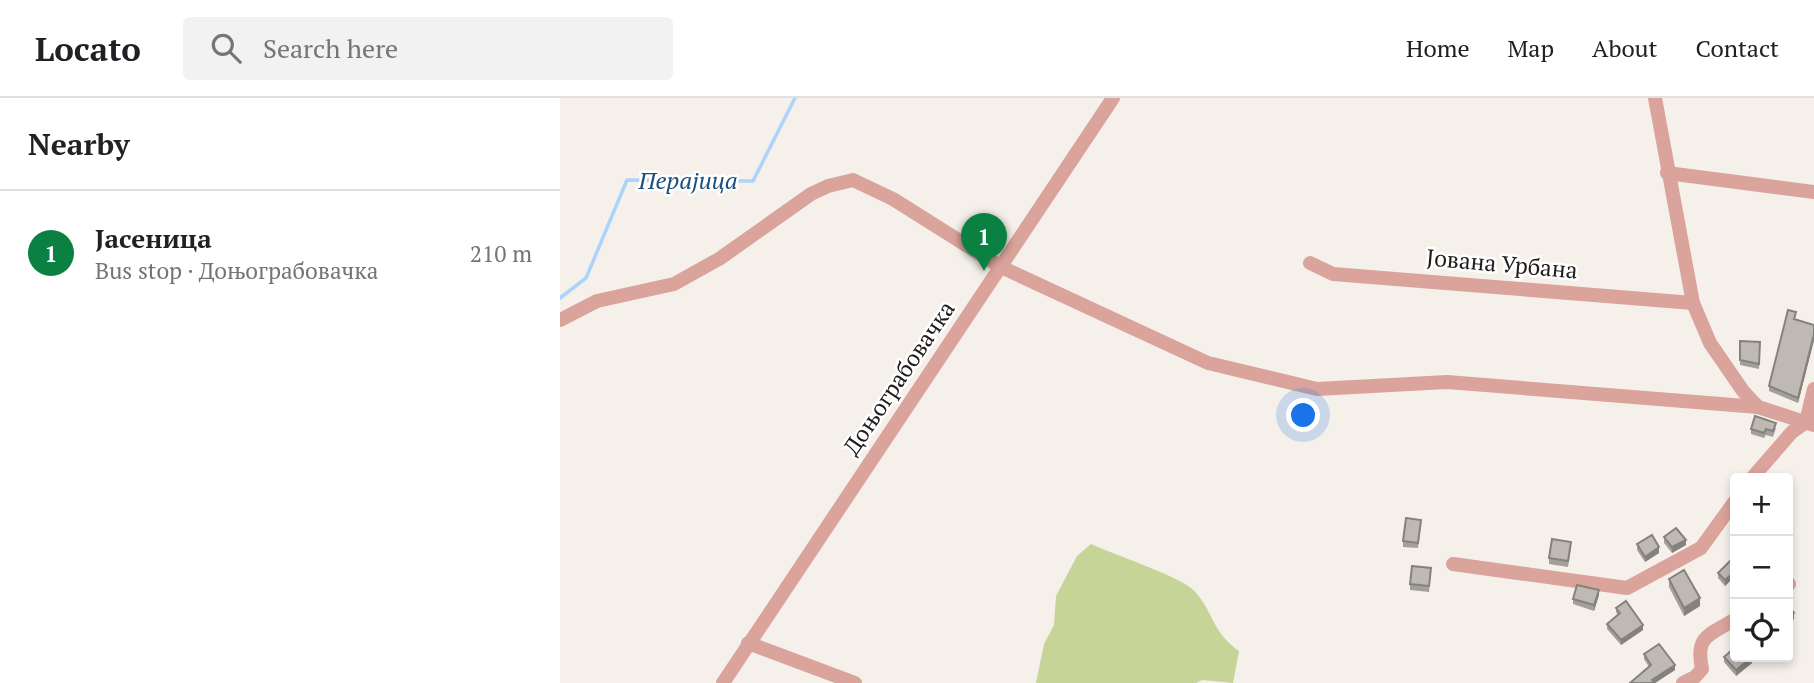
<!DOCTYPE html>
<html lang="en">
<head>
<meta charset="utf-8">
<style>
  :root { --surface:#fff; --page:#f2f2f2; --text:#202124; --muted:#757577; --line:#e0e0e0; --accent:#0b8043 }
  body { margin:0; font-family:"PT Serif",serif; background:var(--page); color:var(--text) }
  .controls { position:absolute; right:21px; bottom:21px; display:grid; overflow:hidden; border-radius:7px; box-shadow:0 4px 10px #0003 }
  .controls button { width:63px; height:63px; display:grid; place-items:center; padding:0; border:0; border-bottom:2px solid var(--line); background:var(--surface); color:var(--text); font:35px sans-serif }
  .you { position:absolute; left:744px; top:318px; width:24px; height:24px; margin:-18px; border:5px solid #fff; border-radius:50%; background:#1a73e8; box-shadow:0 0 0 10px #1a73e833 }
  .badge { display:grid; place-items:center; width:46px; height:46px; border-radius:50%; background:var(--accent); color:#fff; font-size:23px; font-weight:700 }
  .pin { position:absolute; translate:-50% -58px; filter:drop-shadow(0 2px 4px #0008) }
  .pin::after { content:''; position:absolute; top:37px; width:24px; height:21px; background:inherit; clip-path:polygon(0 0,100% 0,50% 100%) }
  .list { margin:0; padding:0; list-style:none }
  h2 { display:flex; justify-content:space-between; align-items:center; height:91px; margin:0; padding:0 28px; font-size:30px }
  h2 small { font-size:23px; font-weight:400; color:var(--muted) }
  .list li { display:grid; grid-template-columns:46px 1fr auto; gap:21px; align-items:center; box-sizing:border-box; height:126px; padding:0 28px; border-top:2px solid var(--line) }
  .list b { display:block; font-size:26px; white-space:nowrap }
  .list p { margin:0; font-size:23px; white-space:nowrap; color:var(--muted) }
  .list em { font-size:23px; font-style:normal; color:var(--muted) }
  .icon { flex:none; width:38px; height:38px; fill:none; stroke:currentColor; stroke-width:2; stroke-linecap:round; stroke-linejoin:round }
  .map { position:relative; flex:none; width:1254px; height:585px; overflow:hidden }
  header { display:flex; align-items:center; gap:42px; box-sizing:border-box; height:98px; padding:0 35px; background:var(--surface); border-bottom:2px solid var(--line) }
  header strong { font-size:33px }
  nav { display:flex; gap:38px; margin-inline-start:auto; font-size:24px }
  .search { width:490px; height:63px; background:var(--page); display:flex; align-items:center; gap:18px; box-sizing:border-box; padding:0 24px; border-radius:7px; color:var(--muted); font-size:26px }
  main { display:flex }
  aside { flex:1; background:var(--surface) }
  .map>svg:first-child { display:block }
</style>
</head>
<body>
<header>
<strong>Locato</strong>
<div class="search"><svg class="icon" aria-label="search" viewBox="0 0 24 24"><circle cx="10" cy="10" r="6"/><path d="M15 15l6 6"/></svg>Search here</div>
<nav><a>Home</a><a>Map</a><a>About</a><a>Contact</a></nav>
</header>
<main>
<aside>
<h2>Nearby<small></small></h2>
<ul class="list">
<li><span class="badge">1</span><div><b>Јасеница</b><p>Bus stop · Доњограбовачка</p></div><em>210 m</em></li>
</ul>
</aside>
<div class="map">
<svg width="1254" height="585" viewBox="0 0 1254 585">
  <rect width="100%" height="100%" fill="#f5f1ea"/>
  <path fill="#c6d498" d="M531,446C553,456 615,477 631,490C653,509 650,533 679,553L673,585L642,582L636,585H476L484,546L494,527L496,498L517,458Z"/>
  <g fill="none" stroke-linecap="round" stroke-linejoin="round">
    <polyline stroke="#abd3fd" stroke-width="3.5" points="0,200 26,180 67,82 193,83 235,0"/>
    <g stroke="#daa39b" stroke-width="14">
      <polyline points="1095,0 1133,205 1150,245 1183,293 1198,309 1254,327"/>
      <polyline points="1107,75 1254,94"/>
      <polyline points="750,165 773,176 1133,205"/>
      <polyline points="0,222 37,203 114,186 159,161 251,96 268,88 293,82 333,101 441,169 648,265 757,291 887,284 1198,309"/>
      <polyline points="1192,380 1232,334 1246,324 1254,291"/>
      <polyline points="893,466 1067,490 1141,450 1175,403"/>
      <polyline points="1228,486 1229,486"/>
      <polyline points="188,545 295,585"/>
      <polyline points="163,585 553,0"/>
      <path d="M1123,585L1135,579L1142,571C1135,537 1149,538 1175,521"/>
    </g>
  </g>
  <g fill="#a3a09a">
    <polygon points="1236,219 1235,221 1254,227 1254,242 1238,305 1209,293 1209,288"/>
    <polygon points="1180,243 1200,244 1199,271 1180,267"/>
    <polygon points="1216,330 1213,339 1206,337 1204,340 1191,336 1191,331"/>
    <polygon points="861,428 858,450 843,449 843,443"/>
    <polygon points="1104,439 1126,447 1112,455 1104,445"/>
    <polygon points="1077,446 1099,455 1085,464 1077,452"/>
    <polygon points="1011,450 1008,469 989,466 989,460"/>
    <polygon points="1175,460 1175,482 1173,480 1165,488 1158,480 1158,475"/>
    <polygon points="871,475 869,494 850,492 850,486"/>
    <polygon points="1109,481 1140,508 1124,518 1109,489"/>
    <polygon points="1039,497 1034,513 1013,506 1013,501"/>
    <polygon points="1056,510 1083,532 1061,547 1047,531 1047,526 1058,517 1056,514"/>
    <polygon points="1175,553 1192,565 1176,578 1164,564 1164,559"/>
    <polygon points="1084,556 1115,572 1095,585 1089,569 1084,561"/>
  </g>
  <g fill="#85827d">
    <polygon points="1254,236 1254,242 1238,305 1238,300"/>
    <polygon points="1126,442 1126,447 1112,455 1112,449"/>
    <polygon points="1099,449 1099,455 1085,464 1085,459"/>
    <polygon points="1173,475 1173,480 1165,488 1165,482"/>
    <polygon points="1039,492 1039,497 1034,513 1034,507"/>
    <polygon points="1140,500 1140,508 1124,518 1124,510"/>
    <polygon points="1234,515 1234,521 1228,526 1228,521"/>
    <polygon points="1083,527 1083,532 1061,547 1061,542"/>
    <polygon points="1192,559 1192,565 1176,578 1176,572"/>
    <polygon points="1115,567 1115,572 1095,585 1092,582"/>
  </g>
  <g fill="#bebab3" stroke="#85827d" stroke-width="2">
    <polygon points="1228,212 1236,214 1234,221 1254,227 1254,236 1238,300 1209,288"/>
    <polygon points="1180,243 1200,244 1199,266 1180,262"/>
    <polygon points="1195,318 1216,325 1213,333 1206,331 1204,335 1191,331"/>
    <polygon points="846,420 861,422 858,445 843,443"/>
    <polygon points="1116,430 1126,442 1112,449 1104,439"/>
    <polygon points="1092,437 1099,449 1085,459 1077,446"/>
    <polygon points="992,441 1011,444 1008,463 989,460"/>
    <polygon points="1174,459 1175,477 1173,475 1165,482 1158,475"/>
    <polygon points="852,468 871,470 869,488 850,486"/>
    <polygon points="1124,472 1140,500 1124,510 1109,481"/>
    <polygon points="1017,487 1039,492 1034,507 1013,501"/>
    <polygon points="1066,503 1083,527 1061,542 1047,526 1060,515 1056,510"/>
    <polygon points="1228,507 1234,515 1228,521"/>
    <polygon points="1099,546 1115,567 1092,582 1095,585 1070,585 1091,567 1084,556"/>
    <polygon points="1173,551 1175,553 1175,559 1192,559 1176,572 1164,559"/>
  </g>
  <g text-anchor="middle" stroke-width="5" stroke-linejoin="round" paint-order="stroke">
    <g font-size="23" fill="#1f1d1b" stroke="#fff">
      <text transform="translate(942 166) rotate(5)" y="8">Јована Урбана</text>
      <text transform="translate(339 280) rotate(-56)" y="8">Доњограбовачка</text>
    </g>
    <g font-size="24" font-style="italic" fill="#1b4f7f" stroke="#fff">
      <text x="128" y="91">Перајица</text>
    </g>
  </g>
</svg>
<div class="controls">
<button>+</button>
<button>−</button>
<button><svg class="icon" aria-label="locate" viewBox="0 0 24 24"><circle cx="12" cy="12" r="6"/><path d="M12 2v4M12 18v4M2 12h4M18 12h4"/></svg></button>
</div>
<div class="you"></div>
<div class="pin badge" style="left:424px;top:173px">1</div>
</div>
</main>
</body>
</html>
